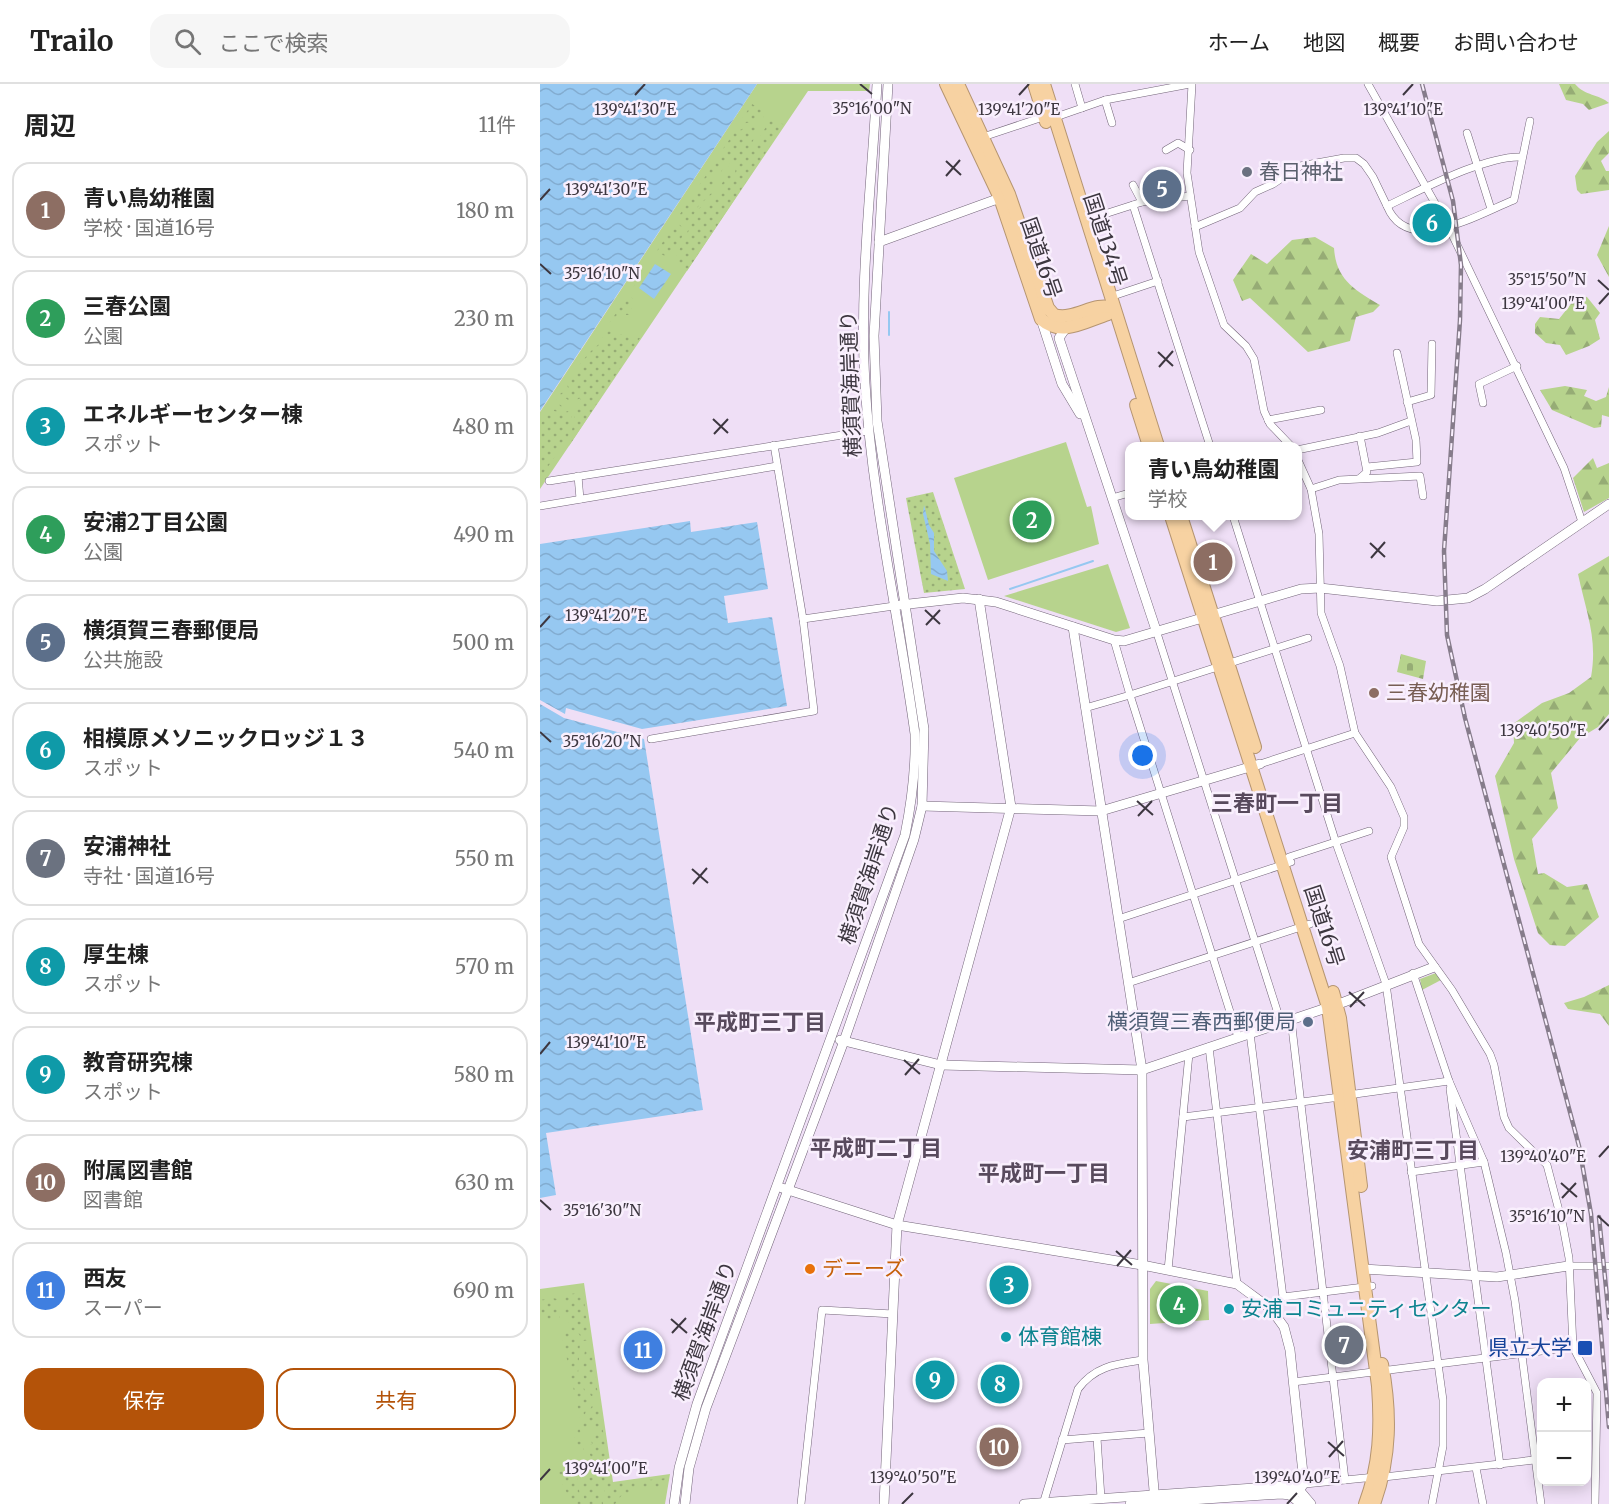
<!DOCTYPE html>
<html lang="ja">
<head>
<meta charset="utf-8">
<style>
  :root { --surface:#fff; --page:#f6f6f6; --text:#222; --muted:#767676; --line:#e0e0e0; --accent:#b45309 }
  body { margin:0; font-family:Merriweather,"Noto Sans JP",serif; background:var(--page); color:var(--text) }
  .controls { position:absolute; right:18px; bottom:18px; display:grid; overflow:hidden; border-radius:12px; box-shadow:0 3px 15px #0003 }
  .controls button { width:54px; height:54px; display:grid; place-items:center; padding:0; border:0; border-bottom:2px solid var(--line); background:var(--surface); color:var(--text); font:30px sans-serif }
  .you { position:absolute; left:603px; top:672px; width:21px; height:21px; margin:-15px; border:4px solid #fff; border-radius:50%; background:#1a73e8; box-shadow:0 0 0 9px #1a73e833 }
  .badge { display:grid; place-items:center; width:39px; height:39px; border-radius:50%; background:var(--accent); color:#fff; font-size:20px; font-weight:700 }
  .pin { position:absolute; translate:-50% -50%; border:3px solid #fff; box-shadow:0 2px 6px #0006 }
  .popup { position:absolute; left:585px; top:358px; width:177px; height:78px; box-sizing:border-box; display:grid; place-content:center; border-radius:12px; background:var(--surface); filter:drop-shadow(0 2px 4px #0005); font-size:20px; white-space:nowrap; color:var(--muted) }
  .popup b { font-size:22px; color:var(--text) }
  .popup::after { content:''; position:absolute; left:50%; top:100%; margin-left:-12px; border:12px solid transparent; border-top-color:var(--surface) }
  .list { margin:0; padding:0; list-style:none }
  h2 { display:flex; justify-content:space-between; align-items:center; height:78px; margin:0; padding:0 24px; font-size:26px }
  h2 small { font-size:20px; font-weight:400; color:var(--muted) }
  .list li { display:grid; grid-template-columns:39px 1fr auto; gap:18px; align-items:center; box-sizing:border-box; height:96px; margin:0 12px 12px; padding:0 12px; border:2px solid var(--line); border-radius:18px }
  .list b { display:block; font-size:22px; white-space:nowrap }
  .list p { margin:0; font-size:20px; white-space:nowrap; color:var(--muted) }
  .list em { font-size:20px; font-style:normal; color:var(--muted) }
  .actions { display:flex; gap:12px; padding:18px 24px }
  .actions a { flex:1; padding:14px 0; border:2px solid var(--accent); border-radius:18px; text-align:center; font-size:21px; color:var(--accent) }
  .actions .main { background:var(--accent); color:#fff }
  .icon { flex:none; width:33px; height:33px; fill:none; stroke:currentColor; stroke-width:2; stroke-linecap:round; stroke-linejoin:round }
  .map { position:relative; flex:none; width:1069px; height:1420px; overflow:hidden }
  header { display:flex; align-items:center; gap:36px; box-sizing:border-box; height:84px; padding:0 30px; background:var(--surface); border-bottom:2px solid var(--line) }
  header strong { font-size:28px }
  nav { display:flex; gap:33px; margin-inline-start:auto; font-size:21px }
  .search { width:420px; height:54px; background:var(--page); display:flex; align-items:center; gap:15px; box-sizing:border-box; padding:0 21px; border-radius:18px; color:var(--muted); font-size:22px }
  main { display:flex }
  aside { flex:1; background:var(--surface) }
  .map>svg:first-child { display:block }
</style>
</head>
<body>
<header>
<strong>Trailo</strong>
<div class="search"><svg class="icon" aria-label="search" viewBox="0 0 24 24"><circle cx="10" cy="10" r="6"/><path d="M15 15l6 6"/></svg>ここで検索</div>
<nav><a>ホーム</a><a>地図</a><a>概要</a><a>お問い合わせ</a></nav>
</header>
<main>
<aside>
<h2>周辺<small>11件</small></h2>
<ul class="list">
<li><span class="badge" style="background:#8d6e63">1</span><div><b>青い鳥幼稚園</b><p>学校 · 国道16号</p></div><em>180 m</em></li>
<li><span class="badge" style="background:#2e9e5b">2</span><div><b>三春公園</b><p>公園</p></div><em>230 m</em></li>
<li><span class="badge" style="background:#0f9aa8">3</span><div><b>エネルギーセンター棟</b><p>スポット</p></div><em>480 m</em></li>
<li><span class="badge" style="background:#2e9e5b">4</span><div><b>安浦2丁目公園</b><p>公園</p></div><em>490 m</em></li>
<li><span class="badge" style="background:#5c6f8a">5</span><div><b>横須賀三春郵便局</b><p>公共施設</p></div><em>500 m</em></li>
<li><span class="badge" style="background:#0f9aa8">6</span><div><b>相模原メソニックロッジ１３</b><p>スポット</p></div><em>540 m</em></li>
<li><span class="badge" style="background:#6b7280">7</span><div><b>安浦神社</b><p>寺社 · 国道16号</p></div><em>550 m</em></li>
<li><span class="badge" style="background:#0f9aa8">8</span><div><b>厚生棟</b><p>スポット</p></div><em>570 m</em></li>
<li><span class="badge" style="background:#0f9aa8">9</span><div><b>教育研究棟</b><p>スポット</p></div><em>580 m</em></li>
<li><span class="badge" style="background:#8d6e63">10</span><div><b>附属図書館</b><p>図書館</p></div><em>630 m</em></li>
<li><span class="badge" style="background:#3f7fe0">11</span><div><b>西友</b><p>スーパー</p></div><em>690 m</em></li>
</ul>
<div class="actions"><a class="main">保存</a><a>共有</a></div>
</aside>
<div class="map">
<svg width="1069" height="1420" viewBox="0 0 1069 1420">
  <defs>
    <pattern id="forest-firs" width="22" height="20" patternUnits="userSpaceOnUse" patternTransform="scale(1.5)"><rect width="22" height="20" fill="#b7d38d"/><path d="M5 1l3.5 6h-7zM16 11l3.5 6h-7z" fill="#96ac75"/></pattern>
    <pattern id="cemetery-stones" width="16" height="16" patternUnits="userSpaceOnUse" patternTransform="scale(1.5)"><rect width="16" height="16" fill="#b7d38d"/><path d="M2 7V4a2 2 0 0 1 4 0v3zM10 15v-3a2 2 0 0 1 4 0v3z" fill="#96ac75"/></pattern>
    <pattern id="garden-dots" width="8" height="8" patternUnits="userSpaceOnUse" patternTransform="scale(1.5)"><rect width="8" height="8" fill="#b7d38d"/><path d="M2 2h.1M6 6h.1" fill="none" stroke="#96ac75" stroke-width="1.8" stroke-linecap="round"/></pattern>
    <pattern id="water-waves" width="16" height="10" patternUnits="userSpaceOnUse" patternTransform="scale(1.5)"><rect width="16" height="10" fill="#96c8f1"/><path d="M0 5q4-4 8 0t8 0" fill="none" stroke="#82acd0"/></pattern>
  </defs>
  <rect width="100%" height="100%" fill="#efdff6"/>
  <g fill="#b7d38d">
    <polygon points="217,0 330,0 329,7 268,7 0,405 0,328"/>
    <polygon points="526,358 547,423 551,422 559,460 448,496 414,394"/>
    <polygon points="568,480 590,544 576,548 464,512"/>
    <polygon points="896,889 901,896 882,906 880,895"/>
    <polygon points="616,1197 668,1207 669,1236 610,1240 610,1205"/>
    <polygon points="44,1199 73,1398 130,1390 125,1420 0,1420 0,1205"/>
  </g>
  <g fill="url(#forest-firs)">
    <path d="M1019,0H1035C1045,12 1059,10 1069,19L1049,26L1043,20L1026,16Z"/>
    <polygon points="1069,47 1069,69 1061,77 1066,87 1069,87 1069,106 1041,110 1037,106 1035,92 1057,58"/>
    <polygon points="1069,142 1069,193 1057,171"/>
    <path d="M775,153L794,164C796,196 815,206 840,221L833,228L816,233L810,257L768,268L710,214L702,217L693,196L711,170L727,180L752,156Z"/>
    <polygon points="1038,211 1047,213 1060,229 1055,236 1060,255 1049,262 1026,271 1020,261 1006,259 995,249 995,240 1000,233 1019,235"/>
    <polygon points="1025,302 1047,306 1044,312 1056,317 1066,313 1069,303 1069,333 1062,331 1061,343 1054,344 1012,326 1000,306"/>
    <polygon points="1053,374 1057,384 1069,379 1069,414 1044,428 1033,394"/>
    <path d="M1069,472V630L1058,643L1040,654L1011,689L1018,724L992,755L998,790L1004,789L1027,803L1047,800L1059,833L1025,862L1010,861L998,849L974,775L955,692L974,659L973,640L1002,619L1029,609L1051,593C1058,554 1046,528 1038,490Z"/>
    <polygon points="1069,901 1069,942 1060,930 1028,925 1024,919 1044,913"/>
  </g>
  <polygon fill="url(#cemetery-stones)" points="861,570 886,577 883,595 857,588"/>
  <g fill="url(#garden-dots)">
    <polygon points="212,20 224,27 223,35 198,41"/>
    <polygon points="232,33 244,41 147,187 134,178 157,126 193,98 196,84 212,66"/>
    <polygon points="212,40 219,41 220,45 202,75 192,80 180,76 178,72 194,49"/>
    <polygon points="178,78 183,83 181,90 178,88 173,95 176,97 173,109 159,121 149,139 140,137 138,133 173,81"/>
    <polygon points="187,82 193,85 192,95 179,107 179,99 181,101 186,93"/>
    <polygon points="136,138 145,145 139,160 125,172 117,168 88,211 96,217 91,225 92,231 86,231 84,225 78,235 74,233 69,240 72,243 72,249 59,255"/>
    <path d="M81,250L100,254L29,362L36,325L41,314L33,317L27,301C41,278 53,257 81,250Z"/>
    <polygon points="26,308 31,318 24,313 19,320 26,325 20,328 14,327 13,322 21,309"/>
    <polygon points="28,327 32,331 28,354 0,394 0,341 8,329 20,330"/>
    <polygon points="393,408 425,505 384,509 366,414"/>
    <polygon points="43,1208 49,1256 43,1257 39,1250 30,1245 28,1233 24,1233 23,1215 25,1211"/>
    <polygon points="13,1214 17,1215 20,1234 0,1237 0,1216"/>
    <polygon points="21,1248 30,1248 40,1258 38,1290 49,1316 45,1330 40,1334"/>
    <polygon points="51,1265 58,1311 51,1312 42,1289 45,1266"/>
    <polygon points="59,1321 71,1400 127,1394 122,1403 90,1405 90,1408 81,1412 75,1420 66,1420 64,1401 46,1362 52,1360 50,1350 56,1348 54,1341 42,1345 41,1339 52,1322"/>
    <polygon points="39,1341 45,1371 44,1373 34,1356"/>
    <polygon points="50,1381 57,1391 63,1420 45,1420 39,1384"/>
    <polygon points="36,1384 41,1420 32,1420 16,1386"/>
  </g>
  <g fill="url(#water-waves)">
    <polygon points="0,0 217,0 0,327"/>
    <polygon points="115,180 131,190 114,215 99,204"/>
    <polygon points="384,421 389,441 394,449 394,467 407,487 408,497 391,490 390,460 383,430"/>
    <polygon points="150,437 151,448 217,438 228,505 184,512 188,539 232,533 247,622 102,645 26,624 25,630 0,616 0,460"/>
    <polygon points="0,620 24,634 104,655 163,1026 6,1049 16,1111 0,1114"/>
  </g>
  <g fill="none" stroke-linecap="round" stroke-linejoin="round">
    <g stroke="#96c8f1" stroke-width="2">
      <polyline points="349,228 349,251"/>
      <polyline points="470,505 553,477"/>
    </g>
    <g stroke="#736579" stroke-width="8">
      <g id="minor">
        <polyline points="535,0 542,24"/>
        <polyline points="652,0 647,89 659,168 684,241 706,262 714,275 724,327 730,340 751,362"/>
        <polyline points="828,0 909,144 1024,384 1042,438"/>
        <polyline points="565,16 572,39"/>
        <polyline points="927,49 951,125"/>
        <polyline points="443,53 500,34 513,34 565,16 650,0"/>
        <polyline points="626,66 638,59 650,66"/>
        <polyline points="593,101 602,118"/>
        <polyline points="593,121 670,362"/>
        <path d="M847,122C868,174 940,129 974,116L990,37"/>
        <polyline points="546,136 602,118 650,112"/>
        <path d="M655,143L700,124L715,108L733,100L760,82L804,74H816L824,80L833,93L847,122C881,106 946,71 982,73"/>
        <polyline points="570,213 618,197"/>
        <polyline points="867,318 891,311 892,260"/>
        <polyline points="943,319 939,300 977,282"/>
        <polyline points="728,336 781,326"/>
        <polyline points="820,352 827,388 820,394"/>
        <polyline points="234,361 263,535"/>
        <polyline points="757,366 838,349 871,337"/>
        <polyline points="757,374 771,405 779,450 781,529 800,582 815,649 851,703 864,733 864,743 851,773 879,860 912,906 950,970 954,981 964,1033 969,1044 1007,1081 1023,1142 1029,1174 1033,1263 1057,1309 1055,1420"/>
        <polyline points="827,383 877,378 876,356 857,269"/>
        <polyline points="38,392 40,415"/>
        <polyline points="9,397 328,347"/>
        <polyline points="771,405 799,396 880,392 883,412"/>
        <polyline points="572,414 589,409"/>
        <polyline points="0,422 237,382"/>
        <polyline points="693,432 796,759 846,900 903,1316 903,1362 892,1420"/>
        <polyline points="616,546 741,939"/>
        <polyline points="574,556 590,611 768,554"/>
        <polyline points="545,624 590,611 698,953"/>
        <polyline points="111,655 274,627 263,535 354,522"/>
        <polyline points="720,680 815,649"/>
        <polyline points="749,773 829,747"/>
        <polyline points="578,835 751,778"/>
        <polyline points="873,889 909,997 944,1078 966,1169 975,1217 1001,1420"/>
        <polyline points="588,899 770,840"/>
        <polyline points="751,935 805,1396"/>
        <polyline points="710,949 743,1213"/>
        <polyline points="669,963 697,1200"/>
        <polyline points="910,1005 960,1381"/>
        <polyline points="808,1011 909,997"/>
        <polyline points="643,1033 800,1013"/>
        <polyline points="871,1088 944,1078"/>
        <polyline points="1028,1182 1069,1182"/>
        <polyline points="628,1186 649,970"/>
        <polyline points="731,1225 743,1213 832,1202"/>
        <polyline points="753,1298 1033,1263"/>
        <polyline points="557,1354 561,1414"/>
        <polyline points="522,1356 609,1349"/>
        <polyline points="936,1384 943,1420"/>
        <polyline points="844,1393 994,1376"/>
        <polyline points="745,1402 835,1393"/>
        <polyline points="261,1420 282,1226 353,1230"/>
        <path d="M503,1420L538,1305C555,1282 576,1280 603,1276"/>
      </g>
    </g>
    <g stroke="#736579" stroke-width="10">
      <g id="tertiary">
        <polyline points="339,158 460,114"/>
        <polyline points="501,235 522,300 540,330"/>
        <polyline points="526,244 519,254 616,546"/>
        <polyline points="360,521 423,514 456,518 574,556 584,557 761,505 780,504 897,517 928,514 945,505 1069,420"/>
        <polyline points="533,543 602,986 603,1276 615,1418"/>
        <polyline points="382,722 561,727 720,680"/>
        <polyline points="300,956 401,981 602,986 804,918 894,883"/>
        <polyline points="242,1104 357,1141 602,1181 697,1200 731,1225 744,1243 750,1266 764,1399 759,1407 750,1411"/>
        <polyline points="823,1185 957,1193 1028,1182"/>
        <path d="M134,1420L139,1384L157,1320L365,751C372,716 376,685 375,650C359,533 332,417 325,299C319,201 332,98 337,0"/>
        <polyline points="145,1420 149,1384 166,1324 304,957 374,755 382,722 384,645 337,337 334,252 348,0"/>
        <polyline points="344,1420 357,1141 471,723 439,515"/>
        <polyline points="484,1420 742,1402 760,1407 771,1420"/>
        <polyline points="590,1420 741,1410 750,1411 761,1420"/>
      </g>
    </g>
    <g stroke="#b59571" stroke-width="14">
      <g id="trunk">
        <path d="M406,0L460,114L501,235C521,253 544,238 568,230"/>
        <path d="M418,0L469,110L508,224L514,231C535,237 554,217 573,224"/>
        <polyline points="494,0 506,38"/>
        <polyline points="504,0 618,362"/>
        <polyline points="596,321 609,362"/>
        <path d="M631,432L788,923L838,1302C841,1344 840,1380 825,1420"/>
        <polyline points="641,432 715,663"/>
        <polyline points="793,908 800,934 821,1102"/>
        <path d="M834,1420C851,1373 851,1328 842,1280"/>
      </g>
    </g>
    <use href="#minor" stroke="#fff" stroke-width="7"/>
    <use href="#tertiary" stroke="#fff" stroke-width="9"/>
    <use href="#trunk" stroke="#f7d2a2" stroke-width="12"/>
    <g stroke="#867c8b" stroke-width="4.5">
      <g id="rail">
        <polyline points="882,0 913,117 921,181 920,236 904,467 907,551 925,634 1039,1062 1051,1130 1069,1343"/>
        <polyline points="1059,1133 1069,1234"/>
      </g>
    </g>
    <use href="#rail" stroke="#f9effd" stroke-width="2" stroke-dasharray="7" stroke-linecap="butt"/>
  </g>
  <path fill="none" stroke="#3d3740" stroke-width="2" d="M320,0L332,10M95,11L105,0M479,11L489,0M863,11L873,0M406,77L421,91M406,92L420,76M0,116L10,105M0,180L11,190M1058,196L1069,206M1059,220L1069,209M618,268L633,282M619,283L633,267M173,335L188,349M174,350L188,335M830,459L845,473M831,474L845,458M385,526L400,540M386,541L400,526M0,543L10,532M1059,646L1069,635M0,648L11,658M597,717L613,731M598,732L612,717M152,785L168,799M153,800L167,784M809,908L825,922M810,923L824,908M0,970L10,958M364,976L380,990M365,991L379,975M1059,1073L1069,1062M1021,1099L1037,1113M1022,1114L1036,1099M0,1116L11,1126M1058,1132L1069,1142M576,1167L592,1181M577,1182L591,1166M131,1235L147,1249M132,1249L146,1234M788,1358L804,1372M789,1373L803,1357M0,1396L10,1385M362,1420L373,1409M747,1420L757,1409"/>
  <circle fill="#6b7280" stroke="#f9effd" stroke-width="2" cx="707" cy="88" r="6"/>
  <circle fill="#8d6e63" stroke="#f9effd" stroke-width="2" cx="834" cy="609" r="6"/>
  <circle fill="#5c6f8a" stroke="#f9effd" stroke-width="2" cx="768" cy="938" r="6"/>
  <circle fill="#e8710a" stroke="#f9effd" stroke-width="2" cx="270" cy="1185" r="6"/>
  <g fill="#0f9aa8" stroke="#f9effd" stroke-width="2">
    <circle cx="689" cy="1225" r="6"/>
    <circle cx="466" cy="1253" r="6"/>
  </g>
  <rect fill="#1a4fb4" stroke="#f9effd" stroke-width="2" x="1037" y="1256" width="16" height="16" rx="3"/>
  <g text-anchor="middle" stroke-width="5" stroke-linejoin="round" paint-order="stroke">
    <g font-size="21" fill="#5b616d" stroke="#f9effd" text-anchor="start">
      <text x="719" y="95">春日神社</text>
    </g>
    <g font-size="21" fill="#3d3740" stroke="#f9effd">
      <text transform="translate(565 156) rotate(72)" y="7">国道134号</text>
      <text transform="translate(501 174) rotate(71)" y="7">国道16号</text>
      <text transform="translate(311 300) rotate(-92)" y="7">横須賀海岸通り</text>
      <text transform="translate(329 790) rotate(-72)" y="7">横須賀海岸通り</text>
      <text transform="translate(784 842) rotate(72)" y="7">国道16号</text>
      <text transform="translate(165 1247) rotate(-70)" y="7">横須賀海岸通り</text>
    </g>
    <g font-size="21" fill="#785e54" stroke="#f9effd" text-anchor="start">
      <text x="846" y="616">三春幼稚園</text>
    </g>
    <g font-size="21" fill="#4e5e75" stroke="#f9effd" text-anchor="end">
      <text x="756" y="945">横須賀三春西郵便局</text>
    </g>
    <g font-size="21" fill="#c56008" stroke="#f9effd" text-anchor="start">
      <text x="282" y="1192">デニーズ</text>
    </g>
    <g font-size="21" fill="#0d838f" stroke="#f9effd" text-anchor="start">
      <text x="701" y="1232">安浦コミュニティセンター</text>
      <text x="478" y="1260">体育館棟</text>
    </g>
    <g font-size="21" fill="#164399" stroke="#f9effd" text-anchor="end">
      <text x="1032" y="1271">県立大学</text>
    </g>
    <g font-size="22" font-weight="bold" fill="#584a5d" stroke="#f9effd">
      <text x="737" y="727">三春町一丁目</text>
      <text x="220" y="946">平成町三丁目</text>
      <text x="336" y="1072">平成町二丁目</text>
      <text x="873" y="1074">安浦町三丁目</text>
      <text x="504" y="1097">平成町一丁目</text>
    </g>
  </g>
  <g font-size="15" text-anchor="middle" fill="#3d3740" stroke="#f9effd" stroke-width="5" stroke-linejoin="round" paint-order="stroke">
    <text x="332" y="30">35°16'00"N</text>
    <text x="95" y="31">139°41'30"E</text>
    <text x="479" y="31">139°41'20"E</text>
    <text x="863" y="31">139°41'10"E</text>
    <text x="66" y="111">139°41'30"E</text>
    <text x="62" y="195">35°16'10"N</text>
    <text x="1007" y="201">35°15'50"N</text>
    <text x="1003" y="225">139°41'00"E</text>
    <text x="66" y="537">139°41'20"E</text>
    <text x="1003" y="652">139°40'50"E</text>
    <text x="62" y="663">35°16'20"N</text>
    <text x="66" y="964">139°41'10"E</text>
    <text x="1003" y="1078">139°40'40"E</text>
    <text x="62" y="1132">35°16'30"N</text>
    <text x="1007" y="1138">35°16'10"N</text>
    <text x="66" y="1390">139°41'00"E</text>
    <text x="373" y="1399">139°40'50"E</text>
    <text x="757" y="1399">139°40'40"E</text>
  </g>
</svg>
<div class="controls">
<button>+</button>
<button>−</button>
</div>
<div class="you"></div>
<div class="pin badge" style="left:673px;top:478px;background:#8d6e63">1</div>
<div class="popup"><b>青い鳥幼稚園</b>学校</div>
<div class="pin badge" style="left:492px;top:436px;background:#2e9e5b">2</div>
<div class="pin badge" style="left:469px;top:1201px;background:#0f9aa8">3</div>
<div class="pin badge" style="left:639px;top:1221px;background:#2e9e5b">4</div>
<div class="pin badge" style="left:622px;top:105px;background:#5c6f8a">5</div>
<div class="pin badge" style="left:892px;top:139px;background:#0f9aa8">6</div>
<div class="pin badge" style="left:804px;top:1261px;background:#6b7280">7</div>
<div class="pin badge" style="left:460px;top:1300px;background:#0f9aa8">8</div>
<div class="pin badge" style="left:395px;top:1296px;background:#0f9aa8">9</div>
<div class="pin badge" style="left:459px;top:1363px;background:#8d6e63">10</div>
<div class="pin badge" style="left:103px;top:1266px;background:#3f7fe0">11</div>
</div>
</main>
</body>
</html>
